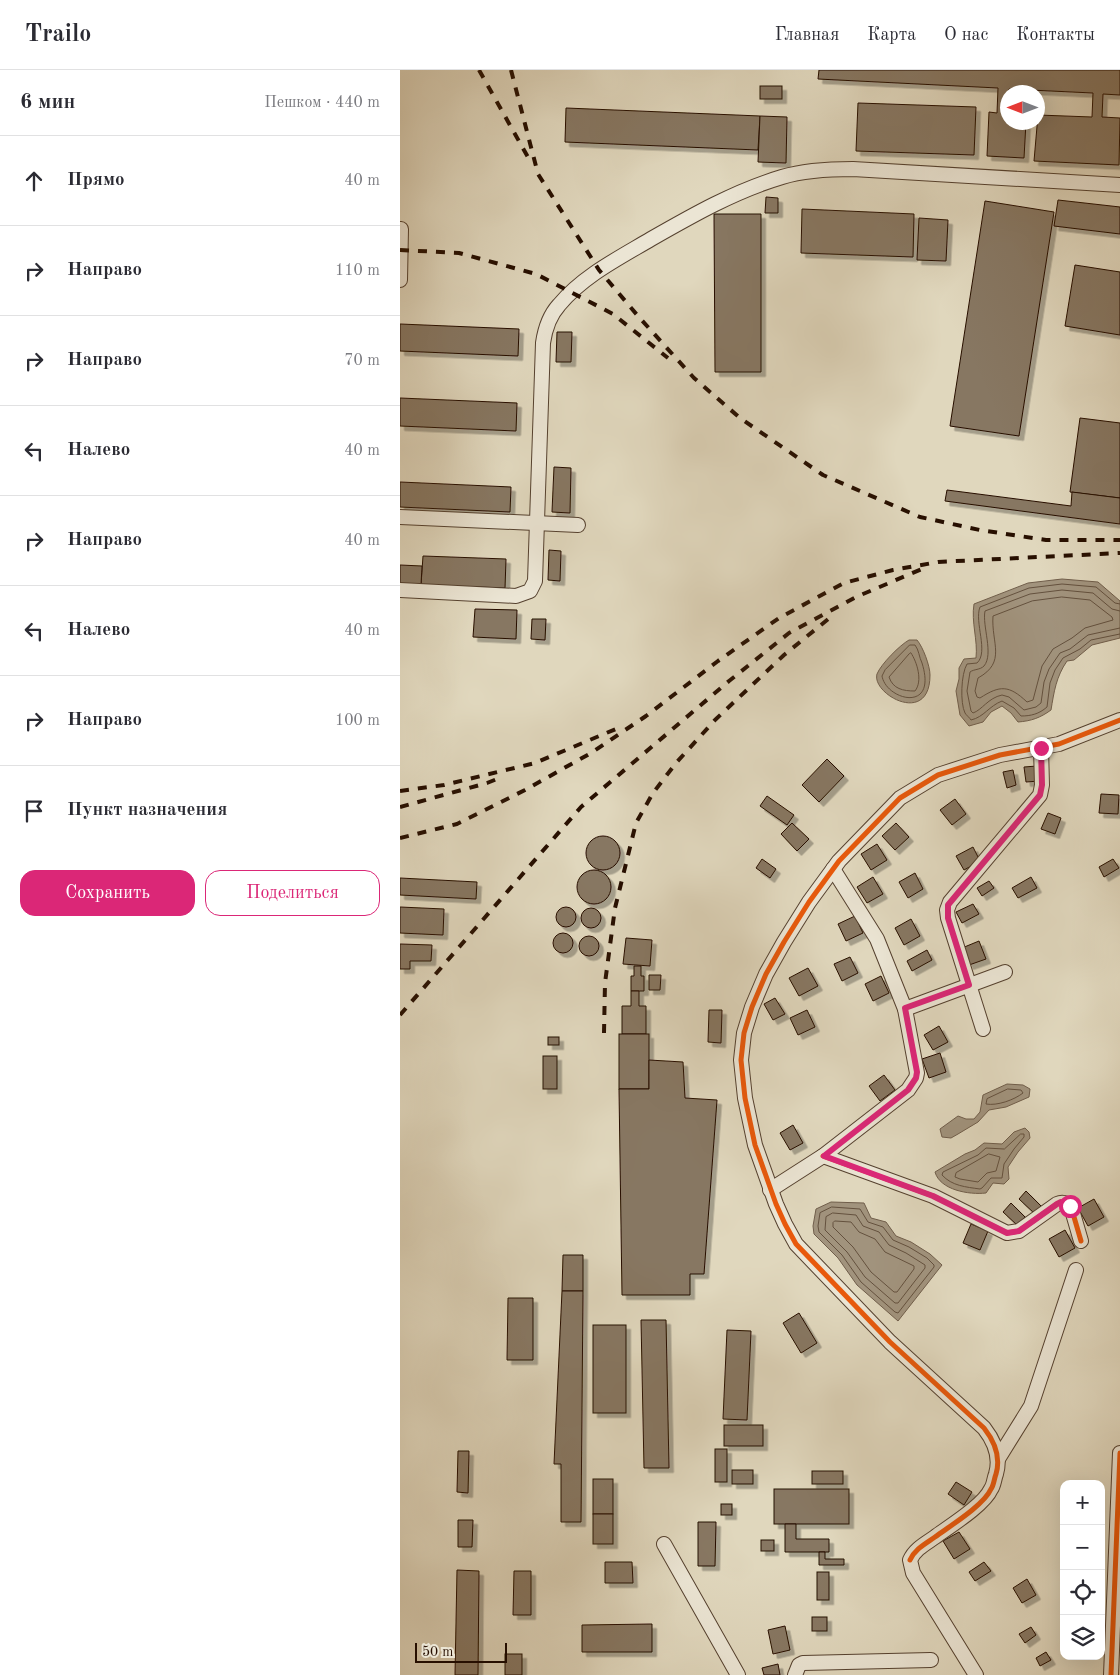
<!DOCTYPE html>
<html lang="ru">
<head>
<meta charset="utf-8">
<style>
  :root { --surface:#fff; --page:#f7f7f7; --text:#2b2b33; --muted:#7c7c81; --line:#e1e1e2; --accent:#db2777 }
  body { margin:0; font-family:"Old Standard TT",serif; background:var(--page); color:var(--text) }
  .controls { position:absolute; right:15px; bottom:15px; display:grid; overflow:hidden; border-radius:10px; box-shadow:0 5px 20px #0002 }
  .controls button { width:45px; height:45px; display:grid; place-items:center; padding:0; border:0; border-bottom:1px solid var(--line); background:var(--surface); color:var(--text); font:25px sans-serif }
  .compass { position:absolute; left:600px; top:15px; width:45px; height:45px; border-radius:50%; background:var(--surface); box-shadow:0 5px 20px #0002; rotate:270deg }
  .scale { position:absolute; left:15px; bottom:12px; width:92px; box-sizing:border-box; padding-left:5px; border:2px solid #270f00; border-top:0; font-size:14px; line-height:18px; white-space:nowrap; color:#270f00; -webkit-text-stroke:4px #ebe5d4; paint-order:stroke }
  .stop { position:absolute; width:15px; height:15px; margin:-11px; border:4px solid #db2777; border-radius:50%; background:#fff }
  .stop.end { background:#db2777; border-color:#fff; box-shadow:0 1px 5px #0008 }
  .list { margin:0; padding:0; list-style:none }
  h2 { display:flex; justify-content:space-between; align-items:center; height:65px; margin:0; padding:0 20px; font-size:21px }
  h2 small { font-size:16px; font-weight:400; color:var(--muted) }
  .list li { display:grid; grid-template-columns:32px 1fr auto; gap:15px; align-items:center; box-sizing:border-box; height:90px; padding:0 20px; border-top:1px solid var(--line) }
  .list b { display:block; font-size:19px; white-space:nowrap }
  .list em { font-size:16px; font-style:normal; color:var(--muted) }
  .actions { display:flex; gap:10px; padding:15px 20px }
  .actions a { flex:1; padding:11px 0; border:1px solid var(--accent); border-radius:15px; text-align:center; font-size:18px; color:var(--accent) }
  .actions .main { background:var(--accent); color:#fff }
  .icon { flex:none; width:28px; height:28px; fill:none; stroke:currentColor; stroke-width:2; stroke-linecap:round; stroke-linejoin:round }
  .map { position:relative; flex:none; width:720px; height:1605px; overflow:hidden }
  header { display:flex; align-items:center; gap:30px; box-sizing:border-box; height:70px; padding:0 25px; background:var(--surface); border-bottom:1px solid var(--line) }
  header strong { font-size:24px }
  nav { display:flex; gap:28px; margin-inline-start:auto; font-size:18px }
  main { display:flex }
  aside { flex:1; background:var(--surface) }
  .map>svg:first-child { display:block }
</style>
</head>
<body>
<header>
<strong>Trailo</strong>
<nav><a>Главная</a><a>Карта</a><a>О нас</a><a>Контакты</a></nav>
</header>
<main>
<aside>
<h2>6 мин<small>Пешком · 440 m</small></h2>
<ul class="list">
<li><svg class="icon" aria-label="ahead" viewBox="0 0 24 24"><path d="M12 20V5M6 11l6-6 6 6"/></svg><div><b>Прямо</b></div><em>40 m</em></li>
<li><svg class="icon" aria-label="right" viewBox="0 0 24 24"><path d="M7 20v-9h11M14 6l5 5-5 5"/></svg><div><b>Направо</b></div><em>110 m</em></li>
<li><svg class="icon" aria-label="right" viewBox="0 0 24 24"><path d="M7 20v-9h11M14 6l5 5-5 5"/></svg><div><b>Направо</b></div><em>70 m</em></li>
<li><svg class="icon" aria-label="left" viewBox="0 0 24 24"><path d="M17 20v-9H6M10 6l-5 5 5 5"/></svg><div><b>Налево</b></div><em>40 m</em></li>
<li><svg class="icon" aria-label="right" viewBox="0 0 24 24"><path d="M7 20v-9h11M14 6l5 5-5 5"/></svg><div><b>Направо</b></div><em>40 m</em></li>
<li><svg class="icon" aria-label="left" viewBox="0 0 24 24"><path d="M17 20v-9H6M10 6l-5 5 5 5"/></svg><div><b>Налево</b></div><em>40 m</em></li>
<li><svg class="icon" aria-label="right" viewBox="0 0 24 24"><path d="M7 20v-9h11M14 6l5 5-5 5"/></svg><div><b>Направо</b></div><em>100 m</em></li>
<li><svg class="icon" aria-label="arrive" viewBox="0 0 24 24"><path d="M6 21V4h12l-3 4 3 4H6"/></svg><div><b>Пункт назначения</b></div></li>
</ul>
<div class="actions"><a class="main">Сохранить</a><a>Поделиться</a></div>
</aside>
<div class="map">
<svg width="720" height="1605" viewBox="0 0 720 1605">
  <defs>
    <filter id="shadow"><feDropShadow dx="4.5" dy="4.5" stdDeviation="0" flood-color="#0004"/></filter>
  </defs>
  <rect width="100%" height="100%" fill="#e0d7bd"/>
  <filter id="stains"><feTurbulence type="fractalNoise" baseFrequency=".004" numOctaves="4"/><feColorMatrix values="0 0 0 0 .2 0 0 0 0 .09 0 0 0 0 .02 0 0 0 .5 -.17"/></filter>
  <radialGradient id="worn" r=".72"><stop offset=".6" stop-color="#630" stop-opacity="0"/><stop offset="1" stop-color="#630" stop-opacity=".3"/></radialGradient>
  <g fill="#a1937d" stroke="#705e4b">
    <path d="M662,509L698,512L720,531V568L692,575L674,590L667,591C656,607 654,622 651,640C640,648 631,651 618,652L611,643L602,636L591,642L583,652L569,656L560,645L556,621L559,609V598L564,589L576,588C578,570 571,552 574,534L628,513Z"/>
    <path d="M509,570H517C523,577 530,596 530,605C530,657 471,624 477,604C481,594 500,575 509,570Z"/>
    <polygon points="607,1014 623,1015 630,1019 629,1027 606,1037 589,1040 578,1052 558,1064 551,1068 542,1067 540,1059 558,1046 566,1049 574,1049 580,1042 583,1025"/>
    <path d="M625,1058L629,1062L630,1068L618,1082L608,1097L609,1109L604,1114L593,1113L586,1123C569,1125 540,1120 535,1102L565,1084L575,1080L584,1073L602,1074L614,1062Z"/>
    <polygon points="431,1132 464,1133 471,1148 486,1152 496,1166 511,1172 530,1184 542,1195 498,1251 457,1215 438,1188 414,1164 413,1156 416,1139"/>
  </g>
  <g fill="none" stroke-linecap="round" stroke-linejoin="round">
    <g stroke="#64513e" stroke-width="1">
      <path d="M662,527L690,530L712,547L713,550L685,558L672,568L653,579L642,596L633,630L627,632C609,615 600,615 580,628L577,627L575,621L578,608C607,592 591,573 593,546L632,531Z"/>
      <path d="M720,534L715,533L696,517L662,514L629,518L580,537C574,552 589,582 577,593L567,594C561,604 560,633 565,643C566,645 570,648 571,650C584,647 589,636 602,631L614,638L621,646C631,646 639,644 647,637L650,613L655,600L663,588L680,579L691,570L720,564"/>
      <path d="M720,541L712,539L693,523L662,520L630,524L585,541C582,556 594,584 584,596C580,600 574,599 570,602L567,621L571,641L573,643C582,640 588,628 602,625L609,627L624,640L636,637L641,633L644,612L649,599L660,583L670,579L688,565L720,558"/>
      <path d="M510,575H515C519,580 519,587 522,593C538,644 486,630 482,606L485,600Z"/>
      <path d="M511,583C517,592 523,611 515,621C503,621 493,619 489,607L509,584Z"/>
      <path d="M608,1019L621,1020L623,1023C614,1030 597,1036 586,1034L587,1029Z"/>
      <path d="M621,1064H624V1067L614,1079L604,1094L602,1108H591L582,1118L580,1119C566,1117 552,1116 542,1105L543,1102L578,1085L586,1078L604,1079Z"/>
      <polygon points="589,1084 600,1087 596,1101 587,1103 578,1112 560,1109 555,1107 556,1103"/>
      <polygon points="432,1137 460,1139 468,1152 483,1157 493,1170 509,1177 527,1188 534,1195 534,1197 498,1243 495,1242 461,1212 442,1185 419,1162 418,1156 420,1143"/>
      <polygon points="433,1143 456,1145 463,1156 479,1162 489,1175 506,1183 525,1195 525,1198 498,1233 495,1233 465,1207 447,1182 425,1160 426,1147"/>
      <polygon points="435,1151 451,1152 459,1162 475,1169 485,1182 514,1196 514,1199 497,1222 494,1222 471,1202 453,1177 433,1157 433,1153"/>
    </g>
  </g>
  <g fill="#877762" stroke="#270f00" filter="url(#shadow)">
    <polygon points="419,0 720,0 720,25 703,24 702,47 720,48 719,95 634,91 638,45 692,47 693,23 609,19 608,22 608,52 626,52 624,88 587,86 589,42 597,43 598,18 418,9"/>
    <rect x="360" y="16" width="22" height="13"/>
    <polygon points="458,33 576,37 574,85 456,81"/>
    <polygon points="166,38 360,46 358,80 165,72"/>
    <polygon points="360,46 387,47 386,93 358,92"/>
    <polygon points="366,127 378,128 378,143 365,143"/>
    <polygon points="658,130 720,137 720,164 654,156"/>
    <polygon points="585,131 654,142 619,366 550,356"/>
    <polygon points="402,139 514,144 513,187 401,183"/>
    <polygon points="314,144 361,144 361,302 315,302"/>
    <polygon points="519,148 548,150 546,191 517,190"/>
    <polygon points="675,195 720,202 720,265 665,256"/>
    <polygon points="0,254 119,259 118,286 0,281"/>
    <polygon points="157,262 172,262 171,292 156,292"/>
    <polygon points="0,328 117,333 116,361 0,356"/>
    <polygon points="680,348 720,353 720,428 670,422"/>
    <polygon points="154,397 171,398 170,443 152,442"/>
    <polygon points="0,412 111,417 110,442 0,437"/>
    <polygon points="547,420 671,436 672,422 720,428 720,454 545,431"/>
    <polygon points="149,480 161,481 160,511 148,510"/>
    <polygon points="23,486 106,489 105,518 21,515"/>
    <polygon points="0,495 22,496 21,515 0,514"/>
    <polygon points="75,539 117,540 116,569 73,567"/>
    <polygon points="132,549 146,549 145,570 131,569"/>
    <polygon points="427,689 444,706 419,732 402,715"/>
    <polygon points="637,696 639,711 626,712 624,697"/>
    <polygon points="613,700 616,715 607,718 603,702"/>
    <polygon points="701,724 719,725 718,744 699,743"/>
    <polygon points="367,726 394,745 387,755 360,736"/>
    <polygon points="555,729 566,744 552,755 540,740"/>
    <polygon points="648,743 661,748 655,764 641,759"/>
    <polygon points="392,753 409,769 397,781 381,764"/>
    <polygon points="496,753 509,767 495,780 482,766"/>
    <circle cx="203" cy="783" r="17"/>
    <polygon points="477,774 487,790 471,800 461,784"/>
    <polygon points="573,777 580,791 564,800 556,786"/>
    <polygon points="362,789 376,799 370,808 356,798"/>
    <polygon points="713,789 719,798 704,807 699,797"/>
    <circle cx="194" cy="817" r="17"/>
    <polygon points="515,803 523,819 508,828 499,812"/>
    <polygon points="473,807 483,824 467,833 457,817"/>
    <polygon points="631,807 637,818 618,828 612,818"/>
    <polygon points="0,808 77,812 76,829 0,825"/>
    <polygon points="589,811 594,818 582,826 577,818"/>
    <polygon points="573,834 579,844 562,853 556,842"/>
    <circle cx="166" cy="847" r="10"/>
    <polygon points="0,837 44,839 43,865 0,863"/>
    <circle cx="191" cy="848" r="10"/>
    <polygon points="455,846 463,863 446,871 438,854"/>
    <polygon points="511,849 520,866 504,875 495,858"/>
    <circle cx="163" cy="873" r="10"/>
    <circle cx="189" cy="876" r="10"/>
    <polygon points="226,868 252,870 250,896 223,894"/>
    <polygon points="579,871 586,889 569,895 562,878"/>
    <polygon points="0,874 32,875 31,891 10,891 10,899 0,899"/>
    <polygon points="527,880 532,890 512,901 507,891"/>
    <polygon points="450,887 458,903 442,911 434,894"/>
    <polygon points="234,896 241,896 241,906 244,906 244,921 231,921 231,906 234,906"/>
    <polygon points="408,898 418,916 399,926 389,908"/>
    <polygon points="249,905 261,905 260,920 249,920"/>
    <polygon points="481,906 489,923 473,931 465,914"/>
    <polygon points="231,921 239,921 239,936 246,936 246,964 222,964 222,936 231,936"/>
    <polygon points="375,928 385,944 373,950 364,934"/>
    <polygon points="309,940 322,940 321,973 308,972"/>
    <polygon points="407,940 415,957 398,965 390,948"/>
    <polygon points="539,956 548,972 533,980 524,965"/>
    <rect x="219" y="964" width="30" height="55"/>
    <rect x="148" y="967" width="11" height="8"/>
    <polygon points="540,983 546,1002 529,1008 522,989"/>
    <rect x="143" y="986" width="14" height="33"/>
    <polygon points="249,990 283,992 285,1028 317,1030 304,1204 290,1204 290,1225 222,1225 219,1019 249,1019"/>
    <polygon points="484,1005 495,1020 480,1031 469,1016"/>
    <polygon points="393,1055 403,1073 390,1080 380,1063"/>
    <polygon points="626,1121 642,1137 635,1144 619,1129"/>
    <polygon points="694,1129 704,1147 688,1156 678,1138"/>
    <polygon points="611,1133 625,1147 617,1155 603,1142"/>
    <polygon points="571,1154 588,1161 580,1180 563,1173"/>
    <polygon points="665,1160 675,1178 659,1187 649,1169"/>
    <polygon points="163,1185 183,1185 183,1221 162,1221"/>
    <polygon points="162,1221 183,1221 181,1452 161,1452 161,1394 154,1394"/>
    <polygon points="108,1228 133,1228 133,1290 107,1290"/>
    <polygon points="399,1243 417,1273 401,1283 383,1253"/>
    <polygon points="241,1250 266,1250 269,1398 244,1398"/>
    <rect x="193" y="1255" width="33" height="88"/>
    <polygon points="327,1260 351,1261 347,1350 323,1349"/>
    <rect x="324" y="1355" width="39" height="21"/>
    <rect x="315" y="1379" width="12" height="33"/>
    <polygon points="58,1381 69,1381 68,1423 57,1422"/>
    <rect x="332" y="1400" width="21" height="14"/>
    <rect x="412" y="1401" width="31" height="13"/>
    <rect x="193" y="1409" width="20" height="35"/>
    <polygon points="556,1412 572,1422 564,1435 548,1424"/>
    <rect x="374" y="1419" width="75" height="35"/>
    <rect x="321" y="1434" width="11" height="11"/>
    <rect x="193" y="1444" width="20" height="30"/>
    <polygon points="58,1450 73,1450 72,1477 58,1477"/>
    <polygon points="298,1452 316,1452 315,1496 298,1496"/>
    <polygon points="385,1454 396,1454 396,1469 429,1469 429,1482 385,1482"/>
    <polygon points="559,1462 570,1479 554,1489 543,1471"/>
    <rect x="361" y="1470" width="13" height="11"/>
    <polygon points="419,1482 425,1482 425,1489 444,1489 444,1495 419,1495"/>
    <polygon points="205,1492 232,1492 233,1513 205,1513"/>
    <polygon points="584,1492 591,1501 575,1511 569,1502"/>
    <polygon points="57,1500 79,1501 78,1605 55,1605"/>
    <polygon points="114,1501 131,1501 131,1545 113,1545"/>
    <rect x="417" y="1502" width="12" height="28"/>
    <polygon points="627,1509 636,1525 622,1533 613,1518"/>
    <rect x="412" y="1547" width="15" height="14"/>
    <polygon points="252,1554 252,1582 182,1582 182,1555"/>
    <polygon points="385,1556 390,1580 373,1584 368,1560"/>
    <polygon points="631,1557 636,1565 625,1573 619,1564"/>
    <polygon points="646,1582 651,1590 640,1596 636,1588"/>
    <rect x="105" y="1584" width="17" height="21"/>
    <polygon points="378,1594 380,1605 364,1605 362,1598"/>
  </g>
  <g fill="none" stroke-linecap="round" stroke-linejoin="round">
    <g stroke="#55412f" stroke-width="16">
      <g id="minor">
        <polyline points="0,210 1,159"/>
        <polyline points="0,447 178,455"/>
        <path d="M0,520L116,526L130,521L135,511L143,273C145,259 149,246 159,235C183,206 219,188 251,169C293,145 335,121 382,107C405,100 429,99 453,99L720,115"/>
        <polyline points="505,939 605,902"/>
        <polyline points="583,959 548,848 547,840 550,832 640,725 642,715 641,678"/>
        <path d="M423,1086L533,1126L607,1163L619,1161L657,1134C664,1131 669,1134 672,1140L681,1171"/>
        <polyline points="370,1120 423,1086 508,1020 516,1008 517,1003 505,939 477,869 433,799"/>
        <polyline points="598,1389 631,1336 676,1200"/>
        <polyline points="264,1474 338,1605"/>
        <polyline points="395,1605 399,1595 403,1593 531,1590"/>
        <path d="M576,1605L513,1503L510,1490C515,1479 525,1474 535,1467C550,1456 584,1435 591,1419C594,1415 594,1409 596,1404C601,1387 595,1372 584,1358L490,1272L396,1174L385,1154L376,1134L355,1075L345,1028L341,990L344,963L352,937L366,904L384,872L409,832L439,791L500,728L538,705L600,685L659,674L720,650"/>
        <polyline points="711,1605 720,1383"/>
      </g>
    </g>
    <use href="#minor" stroke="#ebe5d4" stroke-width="14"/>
    <g stroke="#270f00" stroke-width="4" stroke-dasharray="9 9" stroke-linecap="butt">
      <polyline points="79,0 129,89"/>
      <polyline points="111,0 138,104 199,200 238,246 294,308 340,348 423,405 520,447 580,460 646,470 720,470"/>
      <polyline points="0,180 59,183 136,204 213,244 268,288"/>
      <polyline points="0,721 44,715 135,693 223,656"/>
      <polyline points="0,737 87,713 102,707"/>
      <polyline points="0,768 57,754 125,720 191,683 246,646 318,591 379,548 444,513 493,500 538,492 720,483"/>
      <polyline points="0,945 181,737 329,611 389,563 456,527 522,499"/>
      <polyline points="204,963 205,913 215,838 236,753 253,723 276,693 315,650 384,585 432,546"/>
    </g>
    <g stroke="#ebe5d4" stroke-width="8">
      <g id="cycleway">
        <path d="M423,1086L533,1126L607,1163L619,1161L657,1134C664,1131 669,1134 672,1140L681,1171"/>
        <path d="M510,1490C515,1479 525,1474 535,1467C550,1456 584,1435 591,1419C594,1415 594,1409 596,1404C601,1387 595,1372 584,1358L490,1272L396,1174L385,1154L376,1134L355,1075L345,1028L341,990L344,963L352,937L366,904L384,872L409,832L439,791L500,728L538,705L600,685L659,674L720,650"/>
        <polyline points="711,1605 720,1383"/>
      </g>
    </g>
    <use href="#cycleway" stroke="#e8590c" stroke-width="5"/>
  </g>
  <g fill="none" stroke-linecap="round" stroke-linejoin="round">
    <polyline stroke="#db2777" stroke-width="6" points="641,678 642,715 640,725 548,835 548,848 569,915 505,938 517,1002 516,1008 508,1020 424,1086 533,1126 607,1163 619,1161 657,1134 661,1132 670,1136"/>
  </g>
  <rect width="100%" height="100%" filter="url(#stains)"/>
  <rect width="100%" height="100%" fill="url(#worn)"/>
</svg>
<div class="controls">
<button>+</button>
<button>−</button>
<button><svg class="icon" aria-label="locate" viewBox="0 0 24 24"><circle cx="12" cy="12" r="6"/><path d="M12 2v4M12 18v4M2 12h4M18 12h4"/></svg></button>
<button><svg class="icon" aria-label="layers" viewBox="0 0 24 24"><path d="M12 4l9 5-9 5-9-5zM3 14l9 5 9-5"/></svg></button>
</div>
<svg class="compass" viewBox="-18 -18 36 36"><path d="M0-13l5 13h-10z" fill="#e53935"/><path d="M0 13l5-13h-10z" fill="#7c7c81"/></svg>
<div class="scale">50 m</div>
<div class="stop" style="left:670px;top:1136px"></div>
<div class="stop end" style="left:641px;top:678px"></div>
</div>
</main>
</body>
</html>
